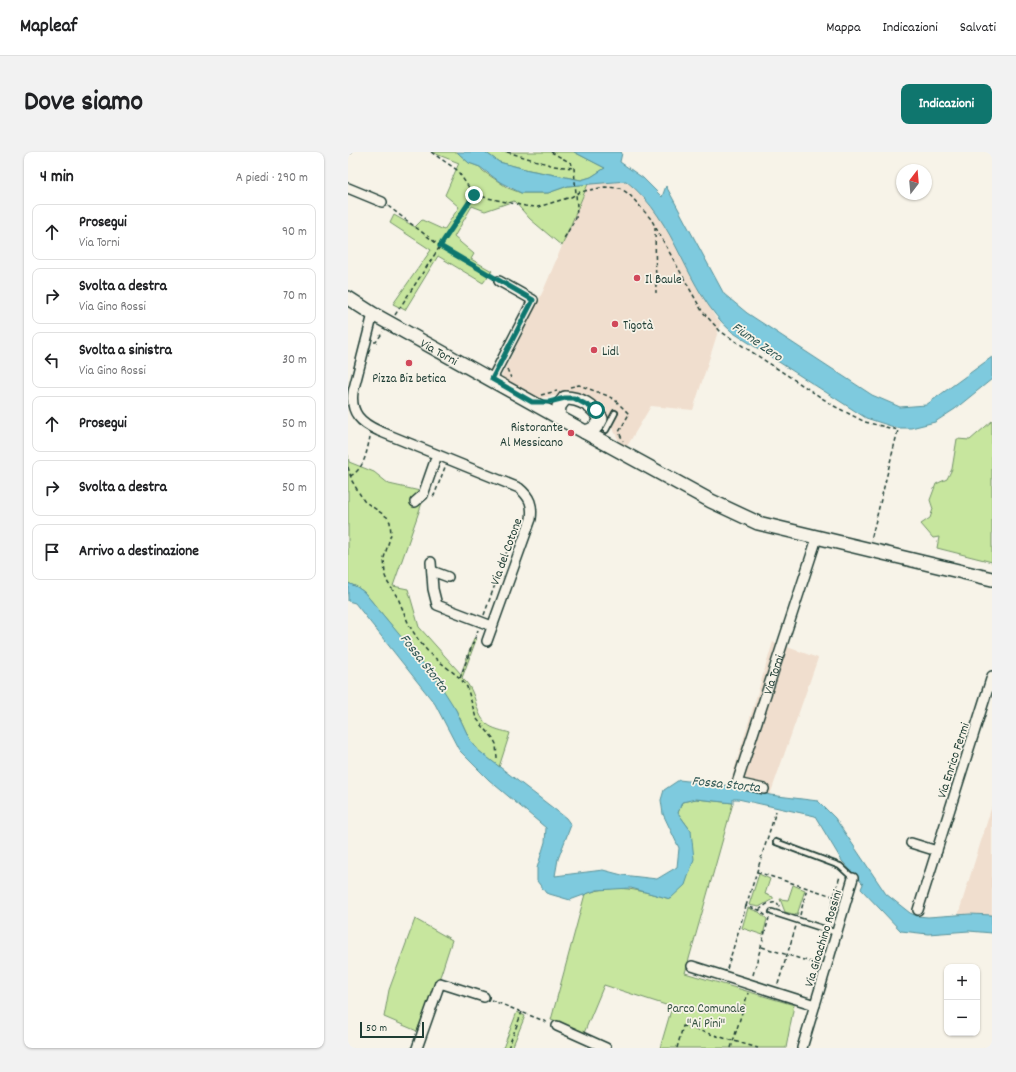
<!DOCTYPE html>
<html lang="it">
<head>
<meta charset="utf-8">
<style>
  :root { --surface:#fff; --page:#f2f2f2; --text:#202124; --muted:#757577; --line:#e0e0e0; --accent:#0f766e }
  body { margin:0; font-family:Dekko,sans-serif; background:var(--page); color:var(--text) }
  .controls { position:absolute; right:12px; bottom:12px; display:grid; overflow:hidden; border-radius:8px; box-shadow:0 1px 3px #0004 }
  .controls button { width:36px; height:36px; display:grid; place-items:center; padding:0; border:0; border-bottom:1px solid var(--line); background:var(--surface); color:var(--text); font:20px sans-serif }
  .compass { position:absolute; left:548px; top:12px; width:36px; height:36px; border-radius:50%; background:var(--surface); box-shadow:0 1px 3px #0004; rotate:16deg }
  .scale { position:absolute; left:12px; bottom:10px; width:64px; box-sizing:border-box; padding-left:4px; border:2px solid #1f3d34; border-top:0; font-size:11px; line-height:14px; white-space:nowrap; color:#1f3d34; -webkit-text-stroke:3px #f7f3e8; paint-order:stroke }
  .stop { position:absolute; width:12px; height:12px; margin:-9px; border:3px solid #0f766e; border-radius:50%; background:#fff }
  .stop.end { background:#0f766e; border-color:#fff; box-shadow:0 1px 4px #0008 }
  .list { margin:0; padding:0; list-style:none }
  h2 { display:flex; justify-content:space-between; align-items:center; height:52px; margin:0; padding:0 16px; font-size:17px }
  h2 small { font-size:13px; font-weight:400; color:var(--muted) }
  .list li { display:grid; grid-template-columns:26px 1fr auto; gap:12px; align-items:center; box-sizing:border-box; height:56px; margin:0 8px 8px; padding:0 8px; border:1px solid var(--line); border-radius:8px }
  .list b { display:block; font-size:15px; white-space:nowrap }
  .list p { margin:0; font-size:13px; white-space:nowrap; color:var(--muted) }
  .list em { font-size:13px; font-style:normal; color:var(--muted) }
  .icon { flex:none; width:22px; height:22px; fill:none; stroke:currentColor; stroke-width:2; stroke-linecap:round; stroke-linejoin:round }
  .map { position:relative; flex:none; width:644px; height:896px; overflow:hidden; border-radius:8px }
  header { display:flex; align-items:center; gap:24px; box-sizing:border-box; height:56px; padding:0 20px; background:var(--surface); border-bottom:1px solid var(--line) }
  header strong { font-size:19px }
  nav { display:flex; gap:22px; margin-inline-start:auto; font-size:14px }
  .intro { display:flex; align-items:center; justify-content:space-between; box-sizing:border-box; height:96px; padding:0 24px }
  h1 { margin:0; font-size:28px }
  .button { padding:10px 18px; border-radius:8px; background:var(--accent); color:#fff; font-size:14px; font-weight:700 }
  main { display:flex; gap:24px; padding:0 24px }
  aside { flex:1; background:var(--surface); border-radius:8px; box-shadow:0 1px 3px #0004 }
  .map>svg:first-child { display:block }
</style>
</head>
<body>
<header>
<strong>Mapleaf</strong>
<nav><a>Mappa</a><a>Indicazioni</a><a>Salvati</a></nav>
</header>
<div class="intro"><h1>Dove siamo</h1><a class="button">Indicazioni</a></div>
<main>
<aside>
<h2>4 min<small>A piedi · 290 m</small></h2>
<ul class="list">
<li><svg class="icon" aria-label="ahead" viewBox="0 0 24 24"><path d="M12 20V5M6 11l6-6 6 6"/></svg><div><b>Prosegui</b><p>Via Torni</p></div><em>90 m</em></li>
<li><svg class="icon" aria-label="right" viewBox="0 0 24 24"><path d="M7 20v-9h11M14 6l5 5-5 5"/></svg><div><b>Svolta a destra</b><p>Via Gino Rossi</p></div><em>70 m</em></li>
<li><svg class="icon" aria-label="left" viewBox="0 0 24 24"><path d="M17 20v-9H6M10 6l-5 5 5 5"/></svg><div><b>Svolta a sinistra</b><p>Via Gino Rossi</p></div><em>30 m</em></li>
<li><svg class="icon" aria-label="ahead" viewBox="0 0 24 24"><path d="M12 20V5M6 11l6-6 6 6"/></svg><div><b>Prosegui</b></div><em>50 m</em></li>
<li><svg class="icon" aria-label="right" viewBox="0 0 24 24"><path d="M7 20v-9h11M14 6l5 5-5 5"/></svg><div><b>Svolta a destra</b></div><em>50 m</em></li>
<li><svg class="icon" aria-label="arrive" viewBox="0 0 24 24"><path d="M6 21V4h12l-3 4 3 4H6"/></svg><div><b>Arrivo a destinazione</b></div></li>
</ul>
</aside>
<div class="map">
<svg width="644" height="896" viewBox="0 0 644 896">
  <rect width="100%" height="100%" fill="#f7f3e8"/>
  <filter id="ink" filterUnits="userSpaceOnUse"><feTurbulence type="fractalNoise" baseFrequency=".025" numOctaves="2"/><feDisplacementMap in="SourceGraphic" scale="8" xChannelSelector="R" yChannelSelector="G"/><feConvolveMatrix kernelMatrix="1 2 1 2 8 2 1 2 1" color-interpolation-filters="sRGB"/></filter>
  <g filter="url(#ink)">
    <g fill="#f0dece">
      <polygon points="243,25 278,29 289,37 306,56 315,68 367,165 373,170 345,258 303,254 278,296 271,289 256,259 229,241 191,246 153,225 196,137"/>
      <polygon points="425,490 470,506 422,643 381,635"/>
      <polygon points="644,654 644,763 622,762 610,763"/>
    </g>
    <g fill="#c7e69e" stroke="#739269">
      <polygon points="83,0 109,0 121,11 132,15 135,19 160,36 173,41 200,41 220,34 240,32 214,94 182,67 166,49 137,59 124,54 106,85 126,102 123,107 144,119 135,131 90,104 57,158 45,152 83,98 42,71 46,63 67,75 74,68 96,78 111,55 97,43 111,11"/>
      <polygon points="137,0 226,0 257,16 243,25 233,28 181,18 151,10"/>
      <polygon points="644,269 644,410 589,396 591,385 585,386 573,372 582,366 585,357 582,348 588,332 599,327 604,317 609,287 622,288"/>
      <path d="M0,303L1,310L26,320L41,332L72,339L75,348L45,434L60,437L71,475L113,522L126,486L128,488L114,526C131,541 125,560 139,572C144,577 156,579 162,581L151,615L131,599L122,588L108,558L44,474L16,440L9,435L0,431Z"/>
      <path d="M348,647L385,651L337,821L446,853L438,896H312L324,855L256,833L236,881L203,868L237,742C269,731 291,738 322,747L343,679L330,661L334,650Z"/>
      <polygon points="411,722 422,727 417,742 425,745 425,747 411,755 401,753"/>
      <polygon points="445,733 457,738 449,763 437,760 432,747 440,748"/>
      <polygon points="400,756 411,760 419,767 415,783 394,776"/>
      <polygon points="67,767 104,788 93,822 69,879 36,865 41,838"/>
      <polygon points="169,860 177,864 164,896 155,896"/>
    </g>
    <g fill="#7ecade" stroke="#58929a">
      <path d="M109,0H137L151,10L181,18L233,28L243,25L257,16L226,0H273L274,1L272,10L295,26L314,45L318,34L376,142L399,161L524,243L552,255L578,253L644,205V227L607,257L587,270L563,276H549L518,266L384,180C336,138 331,70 278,29L220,34L200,41H173L152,30L132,15L121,11Z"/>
      <polygon points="0,431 9,435 16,440 89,528 108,558 122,588 131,599 218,666 223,673 210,707 207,724 255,718 274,723 309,727 329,715 331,696 315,662 313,648 316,638 331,628 392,635 422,643 470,649 487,666 538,742 562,761 569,764 580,765 622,762 644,763 644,781 621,779 580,782 553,779 513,737 515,732 494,709 467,664 390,647 385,647 385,651 348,647 334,650 330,661 343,679 346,707 337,733 322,747 283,736 249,738 222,748 198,741 189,729 189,716 197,690 198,676 141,628 111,598 87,552 7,451 0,449"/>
    </g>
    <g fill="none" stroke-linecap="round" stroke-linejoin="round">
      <g stroke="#1f3d34" stroke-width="8">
        <g id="service">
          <polyline points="258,278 267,261"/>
          <polyline points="428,690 492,714 505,726"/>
          <polyline points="424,760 489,781"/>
        </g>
      </g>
      <g stroke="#1f3d34" stroke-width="12">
        <g id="minor">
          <polyline points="0,36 34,50"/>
          <path d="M25,162L5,240C2,261 13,271 31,279L171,336C182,345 185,353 183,367L139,489"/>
          <polyline points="144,227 185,148 151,129"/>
          <polyline points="67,350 75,343 89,303"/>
          <polyline points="83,410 85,437 89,453 144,474"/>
          <polyline points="84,419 100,425"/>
          <path id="s1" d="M416,637L389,631L469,386"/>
          <polyline points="563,691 589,699"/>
          <polyline points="570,758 644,524"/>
          <polyline points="344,814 467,853"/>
          <polyline points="209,874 258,896"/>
          <polyline points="69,896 92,831 136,845"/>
          <polyline points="454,896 505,726"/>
        </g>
      </g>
      <g stroke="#1f3d34" stroke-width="16">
        <g id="secondary">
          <path id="s2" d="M0,146L25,162L210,265"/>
          <path d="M217,246C232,246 245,254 253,267C250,275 245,278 237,280L210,265L211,254Z"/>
          <polyline points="237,280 363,349 410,371 644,427"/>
        </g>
      </g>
      <g stroke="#1f3d34" stroke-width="1.5" stroke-dasharray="4 3" stroke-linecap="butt">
        <polyline points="83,0 109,18 126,43 177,54 190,55 223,45 232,40 257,35 272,36 281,42 303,67 354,159 372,179 486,254 517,270 550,278 523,388"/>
        <polyline points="159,0 206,14 226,16"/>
        <polyline points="203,0 223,11 226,16 229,55 228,66 215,88"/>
        <polyline points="0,2 4,0"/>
        <polyline points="40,54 92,94 144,125"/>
        <polyline points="307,75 308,141"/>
        <polyline points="47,163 131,35"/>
        <polyline points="26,190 28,190 35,180"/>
        <polyline points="159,217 163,226"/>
        <polyline points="222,235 231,233 260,244 267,248 281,262 271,280 275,289"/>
        <polyline points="193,243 209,239"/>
        <polyline points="0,315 4,329 16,349 39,365 42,370 43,382 36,406 37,424 40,431 50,446 61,473 71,489 82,502 112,526 119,535 128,566 145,586 148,592 149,606"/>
        <path d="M2,324C16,318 19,299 22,285"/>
        <polyline points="85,343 86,344 97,315"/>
        <polyline points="136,463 167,377 170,378"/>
        <polyline points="112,526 130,478"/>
        <polyline points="409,720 491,746"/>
        <polyline points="398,754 428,659"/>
        <polyline points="411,758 419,752 429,750 432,756"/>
        <polyline points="452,763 459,736"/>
        <polyline points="479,770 492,724"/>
        <polyline points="414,795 466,811 475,783"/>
        <polyline points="379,817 398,754 411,758 418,764"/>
        <polyline points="405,823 421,766"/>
        <polyline points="430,832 448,774"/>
        <polyline points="143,848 201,871"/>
        <polyline points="160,896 174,860"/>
        <polyline points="329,896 335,874 410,896"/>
        <polyline points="383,896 400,841"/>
      </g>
      <use href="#service" stroke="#f7f3e8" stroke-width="4.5"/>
      <use href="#minor" stroke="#f7f3e8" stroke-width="9"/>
      <use href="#secondary" stroke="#f7f3e8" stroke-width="13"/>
    </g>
  </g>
  <g fill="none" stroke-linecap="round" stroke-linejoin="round" filter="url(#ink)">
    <polyline stroke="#0f766e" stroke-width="5" points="126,43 92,94 185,148 144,227 184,250 201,250 217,246 226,246 248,258"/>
  </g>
  <g fill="#d1495b" stroke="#f7f3e8" stroke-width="1.5">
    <circle cx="289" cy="126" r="4"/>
    <circle cx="267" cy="172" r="4"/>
    <circle cx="246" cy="198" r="4"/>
    <circle cx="61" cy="211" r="4"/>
    <circle cx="223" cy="281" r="4"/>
  </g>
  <g text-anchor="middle" stroke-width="3.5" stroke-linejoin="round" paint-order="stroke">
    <g font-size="13" fill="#1f3d34" stroke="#f7f3e8" text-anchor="start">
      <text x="297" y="131">Il Baule</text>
      <text x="275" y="177">Tigotà</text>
      <text x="254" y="203">Lidl</text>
      <text x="61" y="230" text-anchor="middle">Pizza Biz betica</text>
      <text x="215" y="279" text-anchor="end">Ristorante<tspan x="215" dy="15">Al Messicano</tspan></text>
    </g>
    <g font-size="13" fill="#1f3d34" stroke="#f7f3e8">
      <text dy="5" stroke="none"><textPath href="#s2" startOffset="106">Via Torni</textPath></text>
      <text transform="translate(157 399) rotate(-70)" y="5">Via del Cotone</text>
      <text dy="5" stroke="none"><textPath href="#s1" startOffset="142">Via Torni</textPath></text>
      <text transform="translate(604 608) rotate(-72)" y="5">Via Enrico Fermi</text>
      <text transform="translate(474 786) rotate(-73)" y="5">Via Gioachino Rossini</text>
    </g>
    <g font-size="13" fill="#385644" stroke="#f7f3e8">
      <text x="358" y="860">Parco Comunale<tspan x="358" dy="15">"Ai Pini"</tspan></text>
    </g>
    <g font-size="14" font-style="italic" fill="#325956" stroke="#f7f3e8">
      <text transform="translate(410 189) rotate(35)" y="5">Fiume Zero</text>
      <text transform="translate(77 510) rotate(52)" y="5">Fossa Storta</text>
      <text transform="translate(378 631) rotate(6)" y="5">Fossa Storta</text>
    </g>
  </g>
</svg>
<div class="controls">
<button>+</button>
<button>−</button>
</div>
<svg class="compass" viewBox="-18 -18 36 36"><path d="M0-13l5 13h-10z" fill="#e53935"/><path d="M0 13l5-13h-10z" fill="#757577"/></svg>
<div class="scale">50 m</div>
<div class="stop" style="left:248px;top:258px"></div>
<div class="stop end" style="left:126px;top:43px"></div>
</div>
</main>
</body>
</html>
